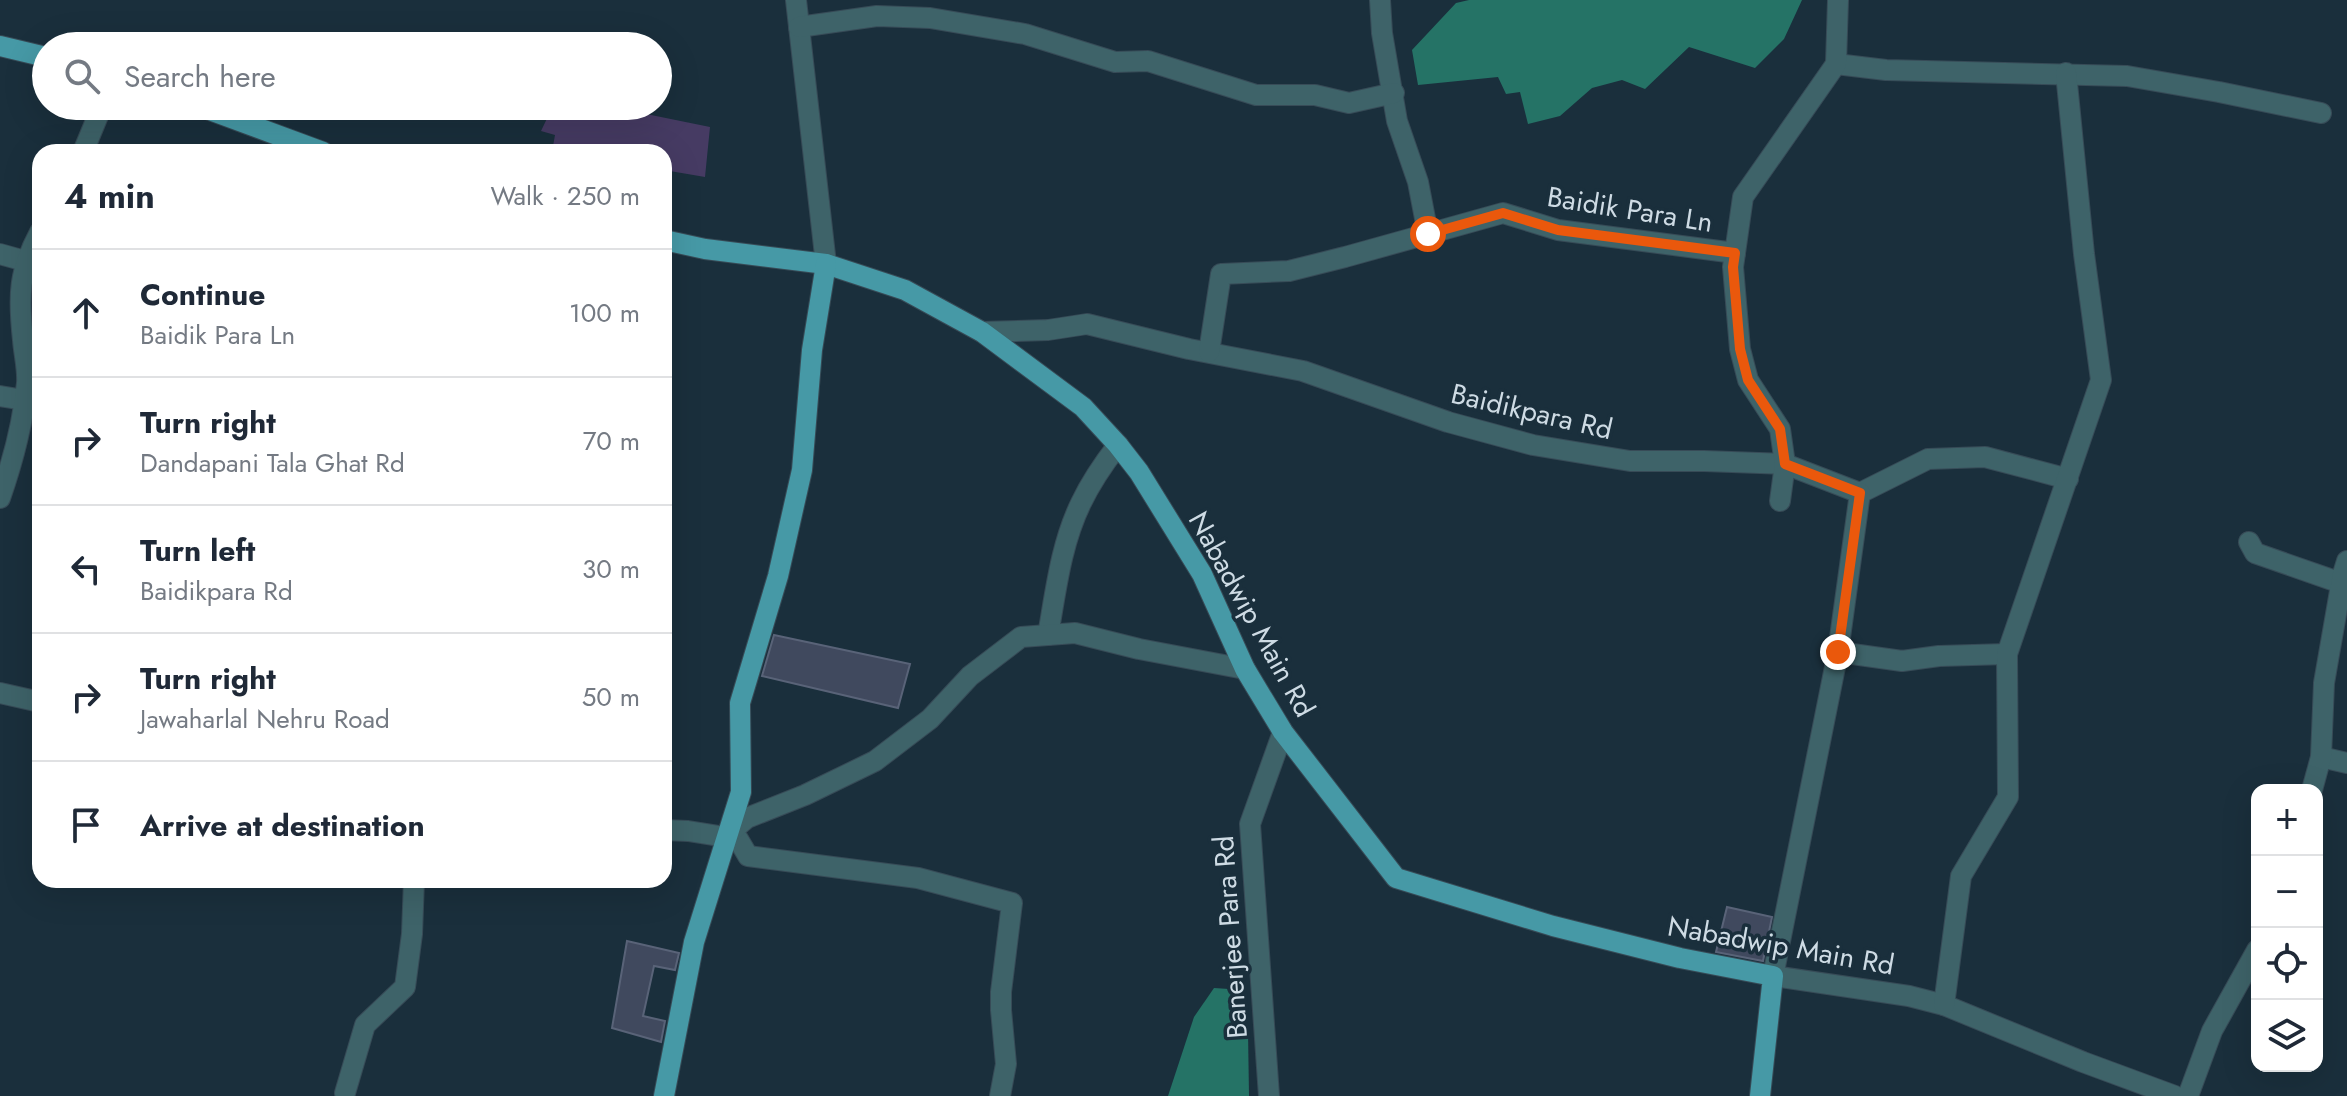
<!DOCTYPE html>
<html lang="en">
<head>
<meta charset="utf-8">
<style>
  :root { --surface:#fff; --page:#f2f2f3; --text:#1f2937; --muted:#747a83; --line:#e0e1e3 }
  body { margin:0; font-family:Jost,sans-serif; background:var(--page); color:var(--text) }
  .controls { position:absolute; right:24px; bottom:24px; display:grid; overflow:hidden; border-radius:16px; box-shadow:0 8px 32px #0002 }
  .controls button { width:72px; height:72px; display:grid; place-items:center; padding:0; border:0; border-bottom:2px solid var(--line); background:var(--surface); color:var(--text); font:40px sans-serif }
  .stop { position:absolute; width:24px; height:24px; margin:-18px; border:6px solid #ea580c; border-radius:50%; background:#fff }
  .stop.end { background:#ea580c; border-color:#fff; box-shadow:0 2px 8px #0008 }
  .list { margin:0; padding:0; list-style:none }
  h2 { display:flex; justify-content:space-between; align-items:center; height:104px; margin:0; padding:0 32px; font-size:34px }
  h2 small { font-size:26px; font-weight:400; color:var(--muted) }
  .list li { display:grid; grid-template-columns:52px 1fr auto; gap:24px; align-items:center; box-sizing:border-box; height:128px; padding:0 32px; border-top:2px solid var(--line) }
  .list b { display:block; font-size:30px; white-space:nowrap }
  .list p { margin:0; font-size:26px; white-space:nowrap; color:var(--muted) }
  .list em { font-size:26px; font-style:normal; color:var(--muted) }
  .icon { flex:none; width:44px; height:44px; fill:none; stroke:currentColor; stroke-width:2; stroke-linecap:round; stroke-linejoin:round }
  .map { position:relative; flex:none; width:2347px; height:1096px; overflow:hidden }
  .search { position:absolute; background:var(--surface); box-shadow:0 8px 32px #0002; left:32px; top:32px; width:640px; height:88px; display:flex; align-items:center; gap:20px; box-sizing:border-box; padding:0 28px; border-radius:44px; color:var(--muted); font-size:30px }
  .panel { position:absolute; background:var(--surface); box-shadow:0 8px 32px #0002; left:32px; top:144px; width:640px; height:744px; border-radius:24px }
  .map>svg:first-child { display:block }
</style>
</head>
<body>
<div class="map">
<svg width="2347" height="1096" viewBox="0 0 2347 1096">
  <rect width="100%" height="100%" fill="#1a2f3c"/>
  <polygon fill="#463b63" points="553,106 607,106 710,127 705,177 664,170 664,152 552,152 555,135 541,131"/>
  <g fill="#257366">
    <polygon points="1469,0 1802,0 1784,39 1755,68 1689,47 1645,89 1622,80 1592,88 1560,116 1528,124 1520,92 1506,94 1498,77 1418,85 1412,50 1456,3"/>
    <polygon points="1214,988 1229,989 1248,1032 1249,1096 1168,1096 1194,1017"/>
  </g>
  <g fill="#40495e" stroke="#596378" stroke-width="2">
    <polygon points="774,635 910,664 898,708 762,676"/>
    <polygon points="1727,907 1772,917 1763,961 1716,952"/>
    <polygon points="627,941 679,953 675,970 654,966 643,1016 665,1021 661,1042 612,1028"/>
  </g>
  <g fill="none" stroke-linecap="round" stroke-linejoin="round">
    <g stroke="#374b57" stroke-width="22">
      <g id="minor">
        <polyline points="796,0 826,264"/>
        <polyline points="1380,0 1382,33 1397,121 1418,182 1428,234"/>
        <polyline points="799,27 877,16 930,18 1025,34 1115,62 1148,61 1256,95 1315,95 1349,103 1394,93"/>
        <polyline points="1836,64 1886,70 2127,76 2219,92 2321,113"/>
        <polyline points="83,152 102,106"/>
        <polyline points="0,254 25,261"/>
        <polyline points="982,332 1048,330 1087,324 1189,349 1303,371 1448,422 1533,445 1630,461 1704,461 1785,464 1860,493 1928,459 1985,457 2068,479"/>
        <polyline points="1209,352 1221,274 1289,271 1345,257 1503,213 1558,230 1735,253"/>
        <polyline points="0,396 24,400"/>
        <polyline points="1860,493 1838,652 1773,976 1909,996 1944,1005 2083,1062 2175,1096"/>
        <path d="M0,498C13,461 23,423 27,383C28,369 24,354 23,340C18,295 19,271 40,232"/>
        <polyline points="1780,501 1785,464 1780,429 1748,380 1740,349 1733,267 1743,197 1836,64 1838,0"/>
        <polyline points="2249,542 2255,553 2341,583"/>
        <path d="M1048,635C1056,590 1061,544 1081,503C1091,482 1104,463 1118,445"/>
        <polyline points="1838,652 1902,661 1939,656 2007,654"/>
        <polyline points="0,693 40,702"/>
        <polyline points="2321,757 2347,763"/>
        <polyline points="2312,790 2321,757 2324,683 2343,574 2347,561"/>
        <polyline points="664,830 688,831 738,839 748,856 918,878 1012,903 1001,992 1001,1010 1006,1064 1000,1096"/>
        <polyline points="726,836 747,818 805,795 875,761 930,719 970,676 1021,637 1075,633 1139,649 1245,669"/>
        <polyline points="1944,1005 1961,876 2008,797 2007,654 2101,380 2084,254 2066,73"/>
        <polyline points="345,1093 365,1025 405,987 412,934 414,880"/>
        <polyline points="1269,1096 1250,824 1283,732"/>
        <polyline points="2188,1096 2212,1031 2257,950"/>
      </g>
    </g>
    <g stroke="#374b57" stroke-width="22">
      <g id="major">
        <polyline points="0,46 46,57"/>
        <polyline points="199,106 323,152"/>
        <polyline points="664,240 705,249 826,264 905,290 982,332 1083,407 1118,445 1139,472 1202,574 1245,669 1283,732 1396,878 1553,926 1680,958 1773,976 1760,1096"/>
        <polyline points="664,1096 694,942 741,792 740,703 778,576 802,470 812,350 826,264"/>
      </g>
    </g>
    <use href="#minor" stroke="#3e6369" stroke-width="20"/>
    <use href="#major" stroke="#4699a6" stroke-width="20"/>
  </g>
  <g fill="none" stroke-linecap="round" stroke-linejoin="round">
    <polyline stroke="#ea580c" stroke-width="10" points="1428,234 1503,213 1558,230 1735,253 1733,267 1740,349 1748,380 1780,429 1785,464 1860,493 1838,652"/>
  </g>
  <g text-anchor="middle" stroke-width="7" stroke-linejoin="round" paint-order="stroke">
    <g font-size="28" fill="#cedbe4" stroke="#1a2f3c">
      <text transform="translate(1630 209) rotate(9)" y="10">Baidik Para Ln</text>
      <text transform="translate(1532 411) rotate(13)" y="10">Baidikpara Rd</text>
      <text transform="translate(1252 614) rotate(61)" y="10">Nabadwip Main Rd</text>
      <text transform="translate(1230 937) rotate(-94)" y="10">Banerjee Para Rd</text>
      <text transform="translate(1781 945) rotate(10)" y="10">Nabadwip Main Rd</text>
    </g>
  </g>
</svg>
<div class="controls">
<button>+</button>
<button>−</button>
<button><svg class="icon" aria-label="locate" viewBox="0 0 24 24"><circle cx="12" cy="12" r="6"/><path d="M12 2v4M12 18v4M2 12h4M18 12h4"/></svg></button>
<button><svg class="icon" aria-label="layers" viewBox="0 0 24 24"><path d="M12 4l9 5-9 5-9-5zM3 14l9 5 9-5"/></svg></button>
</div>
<div class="stop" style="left:1428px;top:234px"></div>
<div class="stop end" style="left:1838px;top:652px"></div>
<div class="search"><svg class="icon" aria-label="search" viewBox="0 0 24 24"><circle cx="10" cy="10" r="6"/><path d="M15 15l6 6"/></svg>Search here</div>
<section class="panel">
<h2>4 min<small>Walk · 250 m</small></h2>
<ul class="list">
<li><svg class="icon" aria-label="ahead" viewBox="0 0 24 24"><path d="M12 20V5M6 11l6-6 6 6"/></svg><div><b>Continue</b><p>Baidik Para Ln</p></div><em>100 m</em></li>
<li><svg class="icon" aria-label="right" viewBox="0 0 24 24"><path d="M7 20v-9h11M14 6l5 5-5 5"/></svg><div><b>Turn right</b><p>Dandapani Tala Ghat Rd</p></div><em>70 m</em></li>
<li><svg class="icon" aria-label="left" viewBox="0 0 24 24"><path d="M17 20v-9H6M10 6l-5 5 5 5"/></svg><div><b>Turn left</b><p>Baidikpara Rd</p></div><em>30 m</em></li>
<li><svg class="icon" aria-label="right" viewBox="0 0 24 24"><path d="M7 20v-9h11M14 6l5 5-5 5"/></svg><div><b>Turn right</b><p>Jawaharlal Nehru Road</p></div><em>50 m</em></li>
<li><svg class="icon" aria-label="arrive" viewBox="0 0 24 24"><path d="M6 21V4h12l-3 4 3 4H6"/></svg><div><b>Arrive at destination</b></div></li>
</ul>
</section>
</div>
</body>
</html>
